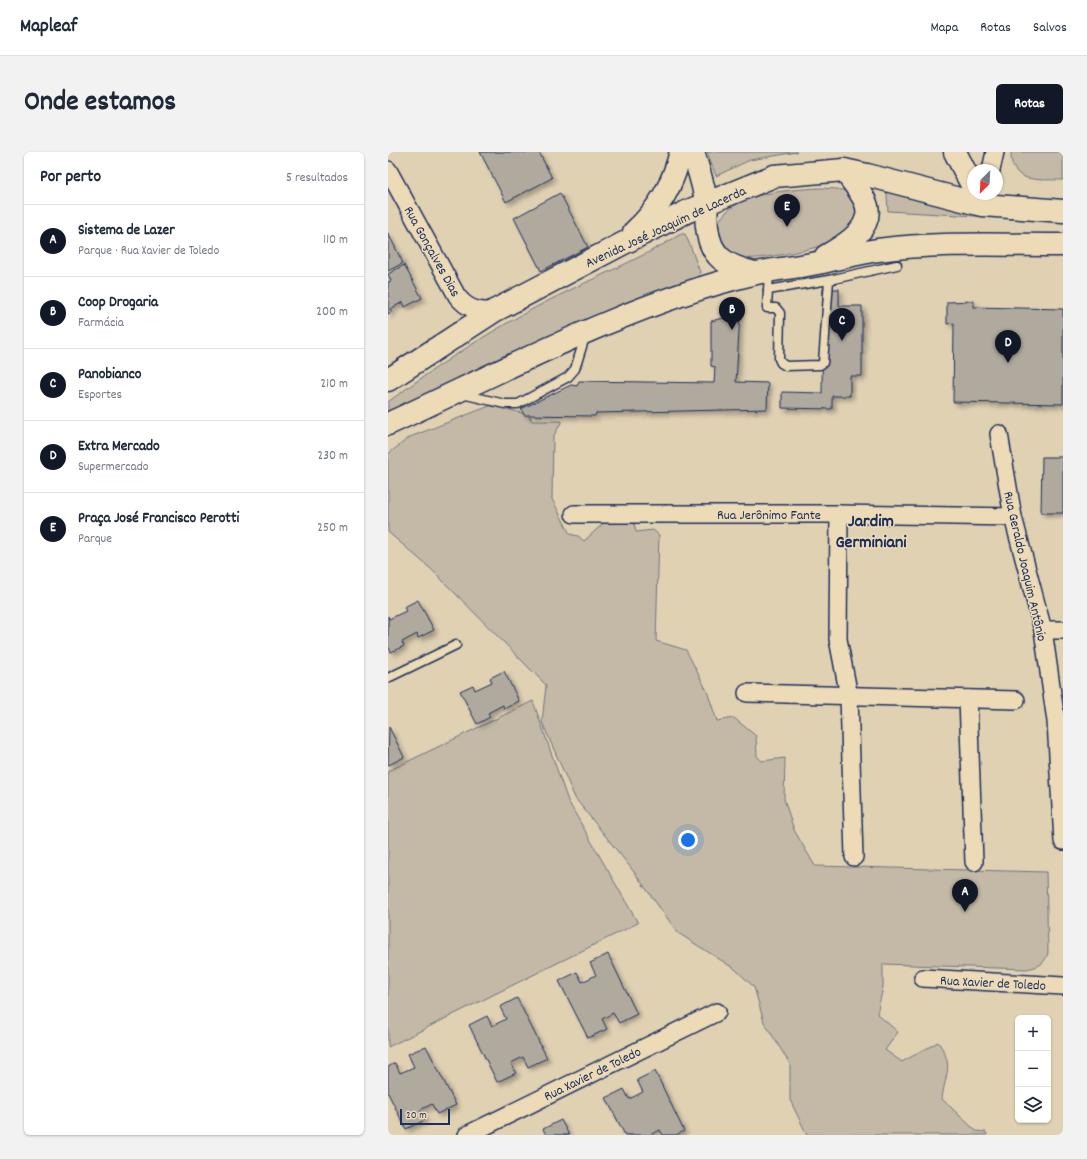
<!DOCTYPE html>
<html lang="pt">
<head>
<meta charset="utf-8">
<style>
  :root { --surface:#fff; --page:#f2f2f3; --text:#1f2937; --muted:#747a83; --line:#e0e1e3; --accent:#111827 }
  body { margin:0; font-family:Dekko,sans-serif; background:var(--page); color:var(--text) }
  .controls { position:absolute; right:12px; bottom:12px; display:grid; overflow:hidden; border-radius:6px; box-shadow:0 1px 3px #0004 }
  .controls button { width:36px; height:36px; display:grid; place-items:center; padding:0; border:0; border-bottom:1px solid var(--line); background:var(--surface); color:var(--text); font:20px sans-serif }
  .compass { position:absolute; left:579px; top:12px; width:36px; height:36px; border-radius:50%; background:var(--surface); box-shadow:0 1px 3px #0004; rotate:204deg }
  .scale { position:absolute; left:12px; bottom:10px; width:50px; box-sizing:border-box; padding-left:4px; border:2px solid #1b2f5e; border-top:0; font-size:11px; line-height:14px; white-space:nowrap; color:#1b2f5e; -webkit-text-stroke:3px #eddbb8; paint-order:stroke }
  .you { position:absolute; left:300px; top:688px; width:14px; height:14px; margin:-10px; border:3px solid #fff; border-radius:50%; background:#1a73e8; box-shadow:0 0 0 6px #1a73e833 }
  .badge { display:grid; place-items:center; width:26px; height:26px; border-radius:50%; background:var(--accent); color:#fff; font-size:13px; font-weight:700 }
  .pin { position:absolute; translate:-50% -33px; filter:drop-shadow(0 1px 2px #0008) }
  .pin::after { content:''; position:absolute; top:21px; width:14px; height:12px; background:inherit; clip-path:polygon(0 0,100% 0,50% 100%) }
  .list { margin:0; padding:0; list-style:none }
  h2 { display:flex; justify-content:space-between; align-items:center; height:52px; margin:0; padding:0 16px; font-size:17px }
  h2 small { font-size:13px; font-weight:400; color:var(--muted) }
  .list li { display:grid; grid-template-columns:26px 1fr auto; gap:12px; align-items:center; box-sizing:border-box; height:72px; padding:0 16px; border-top:1px solid var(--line) }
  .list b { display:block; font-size:15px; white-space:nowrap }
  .list p { margin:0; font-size:13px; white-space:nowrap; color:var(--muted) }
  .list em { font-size:13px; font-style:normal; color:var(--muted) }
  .icon { flex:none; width:22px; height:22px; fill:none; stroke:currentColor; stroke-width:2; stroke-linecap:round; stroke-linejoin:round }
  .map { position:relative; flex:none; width:675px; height:983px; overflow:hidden; border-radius:6px }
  header { display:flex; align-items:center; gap:24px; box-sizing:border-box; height:56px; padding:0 20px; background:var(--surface); border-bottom:1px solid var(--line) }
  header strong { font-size:19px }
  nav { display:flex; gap:22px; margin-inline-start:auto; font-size:14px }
  .intro { display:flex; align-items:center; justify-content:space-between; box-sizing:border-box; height:96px; padding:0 24px }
  h1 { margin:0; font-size:28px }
  .button { padding:10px 18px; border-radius:6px; background:var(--accent); color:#fff; font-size:14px; font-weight:700 }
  main { display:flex; gap:24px; padding:0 24px }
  aside { flex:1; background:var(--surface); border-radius:6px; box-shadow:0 1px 3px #0004 }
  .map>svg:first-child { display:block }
</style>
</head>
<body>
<header>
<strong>Mapleaf</strong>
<nav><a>Mapa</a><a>Rotas</a><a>Salvos</a></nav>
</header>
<div class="intro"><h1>Onde estamos</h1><a class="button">Rotas</a></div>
<main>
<aside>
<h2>Por perto<small>5 resultados</small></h2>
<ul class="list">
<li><span class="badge">A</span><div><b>Sistema de Lazer</b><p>Parque · Rua Xavier de Toledo</p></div><em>110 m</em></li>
<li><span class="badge">B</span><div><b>Coop Drogaria</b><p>Farmácia</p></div><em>200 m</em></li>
<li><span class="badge">C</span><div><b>Panobianco</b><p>Esportes</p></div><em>210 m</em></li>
<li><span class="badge">D</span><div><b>Extra Mercado</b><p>Supermercado</p></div><em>230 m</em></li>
<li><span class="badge">E</span><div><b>Praça José Francisco Perotti</b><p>Parque</p></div><em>250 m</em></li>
</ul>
</aside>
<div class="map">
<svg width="675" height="983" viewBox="0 0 675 983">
  <defs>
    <filter id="shadow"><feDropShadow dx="3.5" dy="3.5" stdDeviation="2" flood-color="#0004"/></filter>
  </defs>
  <rect width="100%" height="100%" fill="#e0d1b3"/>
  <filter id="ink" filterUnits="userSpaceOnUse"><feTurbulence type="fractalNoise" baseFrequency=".025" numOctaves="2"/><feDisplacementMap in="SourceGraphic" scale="8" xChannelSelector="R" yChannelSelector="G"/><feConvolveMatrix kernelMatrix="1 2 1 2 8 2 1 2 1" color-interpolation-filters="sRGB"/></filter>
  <g filter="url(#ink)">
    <g fill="#c3b9a6" stroke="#6f7482">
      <polygon points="319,0 409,0 362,8 328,24"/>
      <path d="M623,0H675V28C651,27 622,33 623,0Z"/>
      <polygon points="498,29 675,69 500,59"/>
      <path d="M431,36C463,37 468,39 472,70C463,76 454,84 445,89C432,97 367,109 353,106C341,103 337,95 331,86C328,79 328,73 333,66C351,40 402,38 431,36Z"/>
      <path d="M293,82H297C303,94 307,108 312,120L311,124L155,186L0,267V250C49,214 100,180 154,152C200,128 249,109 293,82Z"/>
      <path d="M104,253L141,263L144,269H174L165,285L164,347L182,382L190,384L196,389L220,367L246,371L248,380L265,378L271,383L268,489L298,498L319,539L329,569L346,566L368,584L369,604L374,609L397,606L396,647L406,678L427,714L658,720L660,801C656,813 650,815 638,817L495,812V835L489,862L510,880L497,898L514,910L550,890C567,914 557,921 554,947L588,979L598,980L599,983H419L402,948V912L376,870L366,835L347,817L290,781L243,716L187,646L154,570L158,533L43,417L0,380V302L22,285Z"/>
      <polygon points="145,549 180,649 250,771 0,895 0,619"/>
    </g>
    <g fill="#b0a99e" stroke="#1b2f5e" filter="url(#shadow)">
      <polygon points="92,0 151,0 164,26 118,50"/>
      <polygon points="172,41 200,95 153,119 126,66"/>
      <polygon points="0,81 15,111 0,119"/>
      <polygon points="16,113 34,146 17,155 15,150 2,157 4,160 0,162 0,130 3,129 0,122"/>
      <polygon points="435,137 451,137 451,154 474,154 474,224 462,224 462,244 444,244 444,257 394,256 394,240 434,241"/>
      <polygon points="586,149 586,155 675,157 675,252 565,250 566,171 559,172 559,150"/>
      <polygon points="352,162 348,230 380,231 379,257 208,261 207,264 136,263 133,257 183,233 189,234 191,229 326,231 327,215 323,214 323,169"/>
      <polygon points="654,305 675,305 675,361 653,361"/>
      <polygon points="30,448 46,478 30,486 29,482 14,490 16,494 3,500 0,494 0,464 1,467 18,459 16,455"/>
      <polygon points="116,519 131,549 116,557 115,553 100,561 102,565 89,572 72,539 85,533 87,538 104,530 102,526"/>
      <polygon points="1,575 16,605 1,613 0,612"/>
      <polygon points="220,802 249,862 231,871 225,861 214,867 219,877 200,886 171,829 189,820 194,830 208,823 202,811"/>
      <polygon points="129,846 159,906 140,915 135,905 123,911 128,921 109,930 81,873 99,864 104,874 118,867 112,855"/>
      <polygon points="38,894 68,953 49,962 44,952 32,958 37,968 18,977 0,941 0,915 7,911 12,921 26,915 20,902"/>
      <polygon points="267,919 296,979 288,983 275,983 272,978 262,983 237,983 218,946 236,937 241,947 255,940 249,928"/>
      <polygon points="173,968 181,983 158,983 155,977"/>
    </g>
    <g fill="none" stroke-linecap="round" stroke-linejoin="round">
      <g stroke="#1b2f5e" stroke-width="11">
        <g id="service">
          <polyline points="381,120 379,156 388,156 392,161 391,207 393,211 398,214 432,213 435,211 441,128"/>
          <polyline points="380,138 441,128 509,113"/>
          <polyline points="74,242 117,252 130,252 180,225 187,217 197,185"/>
          <polyline points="0,526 68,493"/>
        </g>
      </g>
      <g stroke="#1b2f5e" stroke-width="20">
        <g id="minor">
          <path d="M0,18L69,144C79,157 90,160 106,159"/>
          <polyline points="603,18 607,0"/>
          <polyline points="611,282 625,365 655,478 668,569 675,689"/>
          <polyline points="186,362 451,362 625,365"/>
          <polyline points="451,362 450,487 461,544 466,705"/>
          <polyline points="655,478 675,478"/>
          <polyline points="359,541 628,548"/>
          <polyline points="580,547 586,710"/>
          <polyline points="535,826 675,834"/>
          <polyline points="79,983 329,860"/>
        </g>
      </g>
      <g stroke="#1b2f5e" stroke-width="25">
        <g id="secondary">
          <path d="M305,0C310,17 316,33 318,50C319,58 318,67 319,75C322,106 339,114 366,121"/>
          <polyline points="567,0 585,35"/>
          <path d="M246,80C272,56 284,34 293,0"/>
          <path d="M438,104C456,94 489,75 477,49C472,38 463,28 456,18"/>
          <polyline points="0,228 106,159 234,92 300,59 386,24 456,18 479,23 594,53 675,59"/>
          <path d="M0,272C117,218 240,152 364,122C384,117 404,116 424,112C446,108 468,101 490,98C551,90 614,93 675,93"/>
        </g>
      </g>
      <use href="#service" stroke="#eddbb8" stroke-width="8"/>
      <use href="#minor" stroke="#eddbb8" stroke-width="17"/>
      <use href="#secondary" stroke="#eddbb8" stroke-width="22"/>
    </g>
  </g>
  <g text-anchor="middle" stroke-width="3" stroke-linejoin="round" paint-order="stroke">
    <g font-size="14" fill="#1b2f5e" stroke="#eddbb8">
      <text transform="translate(277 74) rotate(-25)" y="5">Avenida José Joaquim de Lacerda</text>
      <text transform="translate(45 99) rotate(61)" y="5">Rua Gonçalves Dias</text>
      <text x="381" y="367">Rua Jerônimo Fante</text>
      <text transform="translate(638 414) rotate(77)" y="5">Rua Geraldo Joaquim Antônio</text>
      <text transform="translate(605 830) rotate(3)" y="5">Rua Xavier de Toledo</text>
      <text transform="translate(204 921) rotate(-26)" y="5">Rua Xavier de Toledo</text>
    </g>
    <g font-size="18" font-weight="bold" fill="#1b2f5e" stroke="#eddbb8">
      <text x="483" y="374">Jardim<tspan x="483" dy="21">Germiniani</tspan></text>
    </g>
  </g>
</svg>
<div class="controls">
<button>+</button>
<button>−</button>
<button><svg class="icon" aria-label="layers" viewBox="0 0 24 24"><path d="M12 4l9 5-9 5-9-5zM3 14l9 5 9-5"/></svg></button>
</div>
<svg class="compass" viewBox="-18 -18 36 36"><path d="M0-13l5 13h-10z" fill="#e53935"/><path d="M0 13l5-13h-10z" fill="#747a83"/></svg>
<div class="scale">20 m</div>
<div class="you"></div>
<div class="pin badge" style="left:577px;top:760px">A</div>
<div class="pin badge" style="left:344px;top:178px">B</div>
<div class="pin badge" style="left:454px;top:189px">C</div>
<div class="pin badge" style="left:620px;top:211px">D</div>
<div class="pin badge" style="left:399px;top:75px">E</div>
</div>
</main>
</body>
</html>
